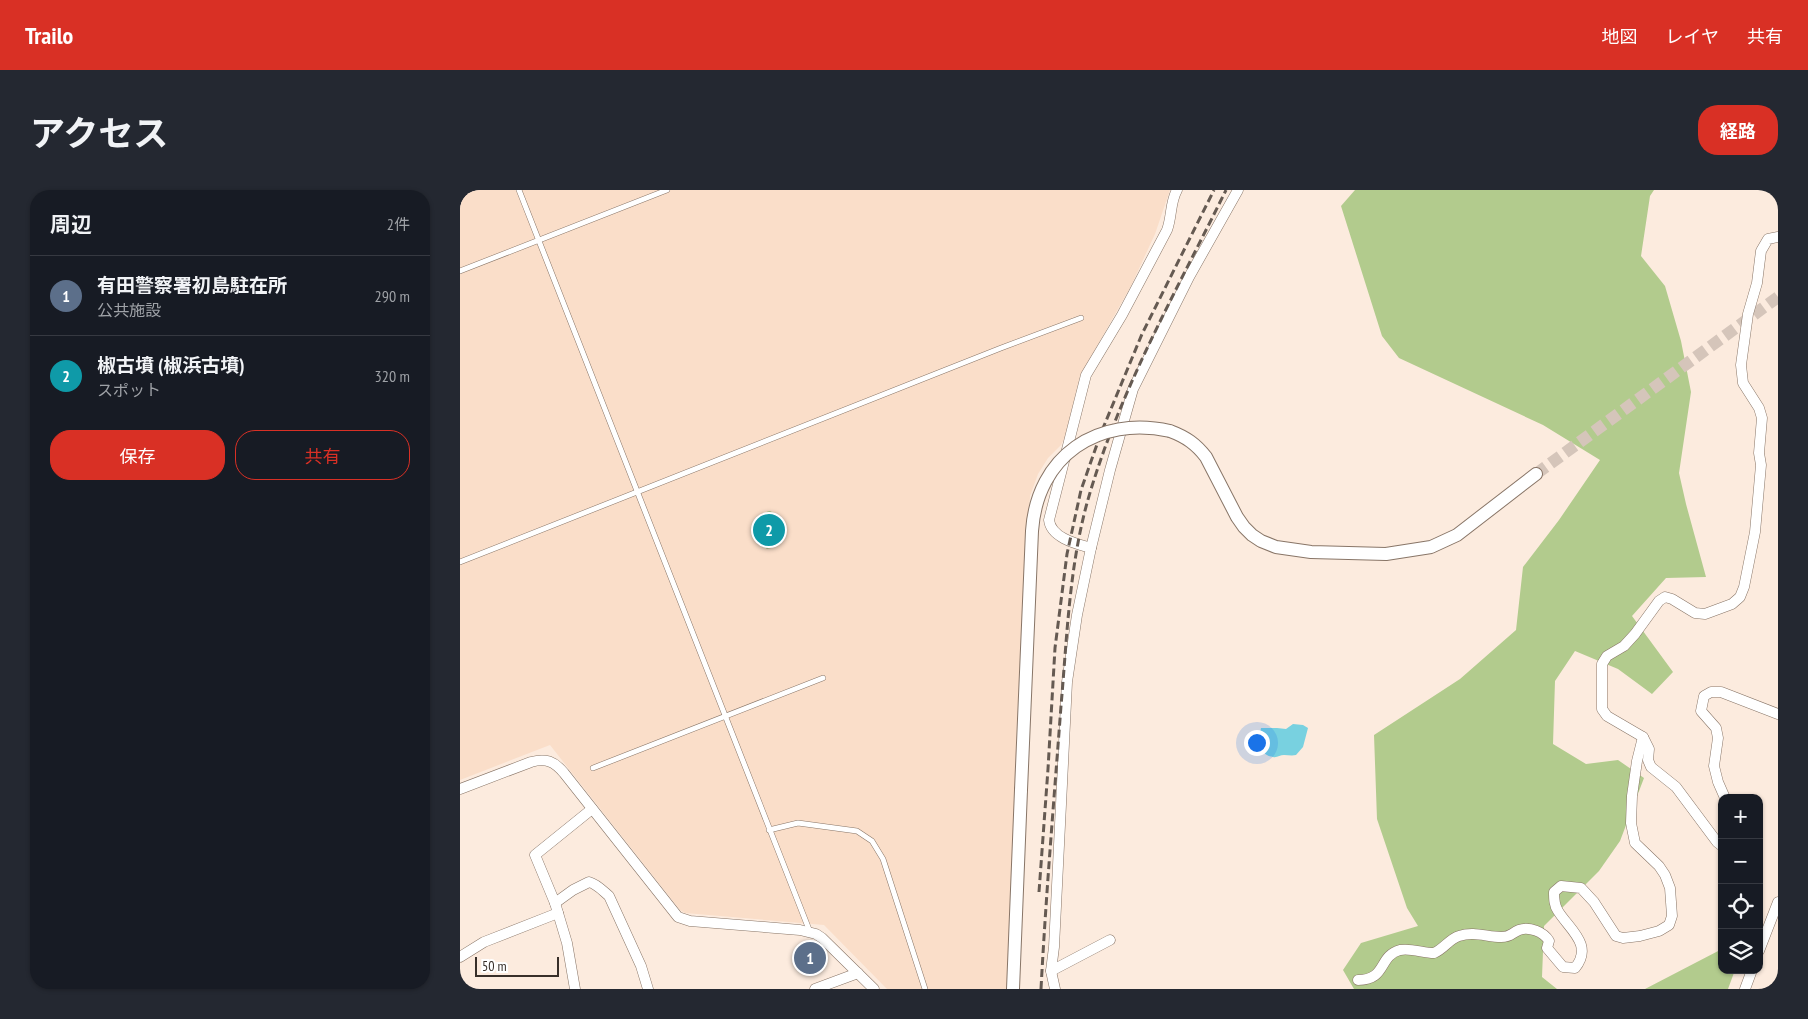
<!DOCTYPE html>
<html lang="ja">
<head>
<meta charset="utf-8">
<style>
  :root { --surface:#171b24; --page:#242831; --text:#f1f3f6; --muted:#9ea1a6; --line:#363941; --accent:#d93025 }
  body { margin:0; font-family:"PT Sans Narrow","Noto Sans JP",sans-serif; background:var(--page); color:var(--text) }
  .controls { position:absolute; right:15px; bottom:15px; display:grid; overflow:hidden; border-radius:10px; box-shadow:0 1px 4px #0004 }
  .controls button { width:45px; height:45px; display:grid; place-items:center; padding:0; border:0; border-bottom:1px solid var(--line); background:var(--surface); color:var(--text); font:25px sans-serif }
  .scale { position:absolute; left:15px; bottom:12px; width:84px; box-sizing:border-box; padding-left:5px; border:2px solid #382f29; border-top:0; font-size:14px; line-height:18px; white-space:nowrap; color:#382f29; -webkit-text-stroke:4px #fff; paint-order:stroke }
  .you { position:absolute; left:796px; top:552px; width:18px; height:18px; margin:-12px; border:4px solid #fff; border-radius:50%; background:#1a73e8; box-shadow:0 0 0 8px #1a73e833 }
  .badge { display:grid; place-items:center; width:32px; height:32px; border-radius:50%; background:var(--accent); color:#fff; font-size:16px; font-weight:700 }
  .pin { position:absolute; translate:-50% -50%; border:2px solid #fff; box-shadow:0 1px 5px #0006 }
  .list { margin:0; padding:0; list-style:none }
  h2 { display:flex; justify-content:space-between; align-items:center; height:65px; margin:0; padding:0 20px; font-size:21px }
  h2 small { font-size:16px; font-weight:400; color:var(--muted) }
  .list li { display:grid; grid-template-columns:32px 1fr auto; gap:15px; align-items:center; box-sizing:border-box; height:80px; padding:0 20px; border-top:1px solid var(--line) }
  .list b { display:block; font-size:19px; white-space:nowrap }
  .list p { margin:0; font-size:16px; white-space:nowrap; color:var(--muted) }
  .list em { font-size:16px; font-style:normal; color:var(--muted) }
  .actions { display:flex; gap:10px; padding:15px 20px }
  .actions a { flex:1; padding:11px 0; border:1px solid var(--accent); border-radius:20px; text-align:center; font-size:18px; color:var(--accent) }
  .actions .main { background:var(--accent); color:#fff }
  .icon { flex:none; width:28px; height:28px; fill:none; stroke:currentColor; stroke-width:2; stroke-linecap:round; stroke-linejoin:round }
  .map { position:relative; flex:none; width:1318px; height:799px; overflow:hidden; border-radius:20px }
  header { display:flex; align-items:center; gap:30px; box-sizing:border-box; height:70px; padding:0 25px; background:var(--accent); color:#fff }
  header strong { font-size:24px }
  nav { display:flex; gap:28px; margin-inline-start:auto; font-size:18px }
  .intro { display:flex; align-items:center; justify-content:space-between; box-sizing:border-box; height:120px; padding:0 30px }
  h1 { margin:0; font-size:35px }
  .button { padding:12px 22px; border-radius:20px; background:var(--accent); color:#fff; font-size:18px; font-weight:700 }
  main { display:flex; gap:30px; padding:0 30px }
  aside { flex:1; background:var(--surface); border-radius:20px; box-shadow:0 1px 4px #0004 }
  .map>svg:first-child { display:block }
</style>
</head>
<body>
<header>
<strong>Trailo</strong>
<nav><a>地図</a><a>レイヤ</a><a>共有</a></nav>
</header>
<div class="intro"><h1>アクセス</h1><a class="button">経路</a></div>
<main>
<aside>
<h2>周辺<small>2件</small></h2>
<ul class="list">
<li><span class="badge" style="background:#5c6f8a">1</span><div><b>有田警察署初島駐在所</b><p>公共施設</p></div><em>290 m</em></li>
<li><span class="badge" style="background:#0f9aa8">2</span><div><b>椒古墳 (椒浜古墳)</b><p>スポット</p></div><em>320 m</em></li>
</ul>
<div class="actions"><a class="main">保存</a><a>共有</a></div>
</aside>
<div class="map">
<svg width="1318" height="799" viewBox="0 0 1318 799">
  <rect width="100%" height="100%" fill="#fcebde"/>
  <polygon fill="#fadec9" points="0,0 710,0 695,44 671,96 620,186 605,247 601,255 588,268 578,284 570,306 557,529 549,799 427,799 364,735 225,723 220,720 90,555 0,590"/>
  <g fill="#b2cb8d">
    <polygon points="895,0 1194,0 1190,6 1181,66 1205,96 1221,151 1231,202 1219,283 1226,314 1246,387 1206,388 1172,426 1213,482 1192,504 1158,479 1115,461 1095,491 1093,554 1126,574 1158,570 1184,588 1160,651 1139,681 1084,736 1082,787 1097,799 894,799 883,780 901,753 958,736 947,718 917,629 914,545 1000,489 1056,440 1063,377 1099,330 1140,270 1083,235 939,168 922,146 881,16"/>
    <path d="M310,321C330,330 328,355 307,359L296,351C292,339 296,324 310,321Z"/>
    <polygon points="1262,759 1262,780 1275,780 1268,799 1185,799"/>
  </g>
  <path fill="#78d1e0" d="M833,534L843,535L848,538L843,557L836,565C832,566 828,565 824,565C820,565 817,568 813,567C798,565 799,549 801,538H817L826,539Z"/>
  <g fill="none" stroke-linecap="round" stroke-linejoin="round">
    <polyline stroke="#d5c5ba" stroke-width="12" stroke-dasharray="12 6" stroke-linecap="butt" points="1076,284 1318,107"/>
    <g stroke="#887567" stroke-width="6">
      <g id="service">
        <polyline points="59,0 350,742"/>
        <polyline points="0,81 207,0"/>
        <polyline points="0,372 541,158 621,128"/>
        <polyline points="133,578 363,488"/>
        <polyline points="309,640 338,633 397,641 412,651 423,669 465,799"/>
      </g>
    </g>
    <g stroke="#887567" stroke-width="11">
      <g id="minor">
        <path d="M631,358C617,354 591,348 589,330L626,185L662,125L707,40C712,27 710,12 717,0"/>
        <path d="M0,599L71,572C86,568 94,571 104,583L218,727L230,731L340,740L356,744L362,748L414,799"/>
        <polyline points="1265,608 1258,592 1254,576 1258,548 1256,538 1241,521 1244,506 1251,502 1261,502 1318,524"/>
        <polyline points="1262,656 1257,652 1216,597 1191,577 1188,570 1189,559 1183,547 1147,526 1142,519 1142,474 1147,466 1164,456 1175,444 1199,411 1205,407 1212,409 1235,423 1245,424 1272,414 1280,407 1284,397 1295,342 1301,275 1299,263 1302,228 1299,218 1283,193 1281,175 1288,124 1297,93 1301,61 1308,49 1318,47"/>
        <path d="M95,713L113,700L129,692C137,694 143,701 149,706L181,776L188,799"/>
        <polyline points="1299,761 1318,712"/>
        <polyline points="0,767 24,752 98,723"/>
        <polyline points="591,781 650,750"/>
        <path d="M898,790C927,790 918,766 940,760C952,758 963,763 974,763C984,759 989,749 999,746C1014,741 1027,747 1041,747C1052,747 1051,743 1059,740C1069,736 1084,742 1089,751L1087,758L1103,777L1115,778C1134,755 1109,739 1098,721C1094,715 1094,709 1094,702L1101,696L1121,698L1134,712L1156,746L1163,748L1180,746L1199,741L1209,735L1212,726L1210,698L1205,685L1199,676L1175,653L1171,633L1172,606L1177,571L1183,547"/>
        <polyline points="115,799 107,753 95,713 75,665 132,619"/>
        <polyline points="355,799 398,783"/>
        <polyline points="595,799 591,781 594,757 607,492 617,425 631,358 650,280 673,199 729,87 778,0"/>
        <polyline points="1285,799 1292,780"/>
      </g>
    </g>
    <g stroke="#887567" stroke-width="14">
      <g id="tertiary">
        <path d="M710,241C726,247 736,254 746,267L777,327L784,337L792,345L801,351L816,357L851,362L926,364L971,357L997,345L1076,284"/>
        <polyline points="553,799 561,600"/>
      </g>
    </g>
    <use href="#service" stroke="#fff" stroke-width="5"/>
    <use href="#minor" stroke="#fff" stroke-width="10"/>
    <use href="#tertiary" stroke="#fff" stroke-width="12"/>
    <g stroke="#655a52" stroke-width="3" stroke-dasharray="8 4" stroke-linecap="butt">
      <polyline points="579,702 588,579 595,458 607,364 621,300 641,243 682,144 754,0"/>
      <path d="M581,799C586,704 594,610 601,516C607,448 609,379 627,313C658,203 716,102 766,0"/>
    </g>
    <g stroke="#887567" stroke-width="14" stroke-linecap="butt">
      <path id="tertiary-bridge" d="M561,600L572,341C577,266 638,225 710,241"/>
    </g>
    <use href="#tertiary-bridge" stroke="#fff" stroke-width="12"/>
  </g>
</svg>
<div class="controls">
<button>+</button>
<button>−</button>
<button><svg class="icon" aria-label="locate" viewBox="0 0 24 24"><circle cx="12" cy="12" r="6"/><path d="M12 2v4M12 18v4M2 12h4M18 12h4"/></svg></button>
<button><svg class="icon" aria-label="layers" viewBox="0 0 24 24"><path d="M12 4l9 5-9 5-9-5zM3 14l9 5 9-5"/></svg></button>
</div>
<div class="scale">50 m</div>
<div class="you"></div>
<div class="pin badge" style="left:350px;top:768px;background:#5c6f8a">1</div>
<div class="pin badge" style="left:309px;top:340px;background:#0f9aa8">2</div>
</div>
</main>
</body>
</html>
